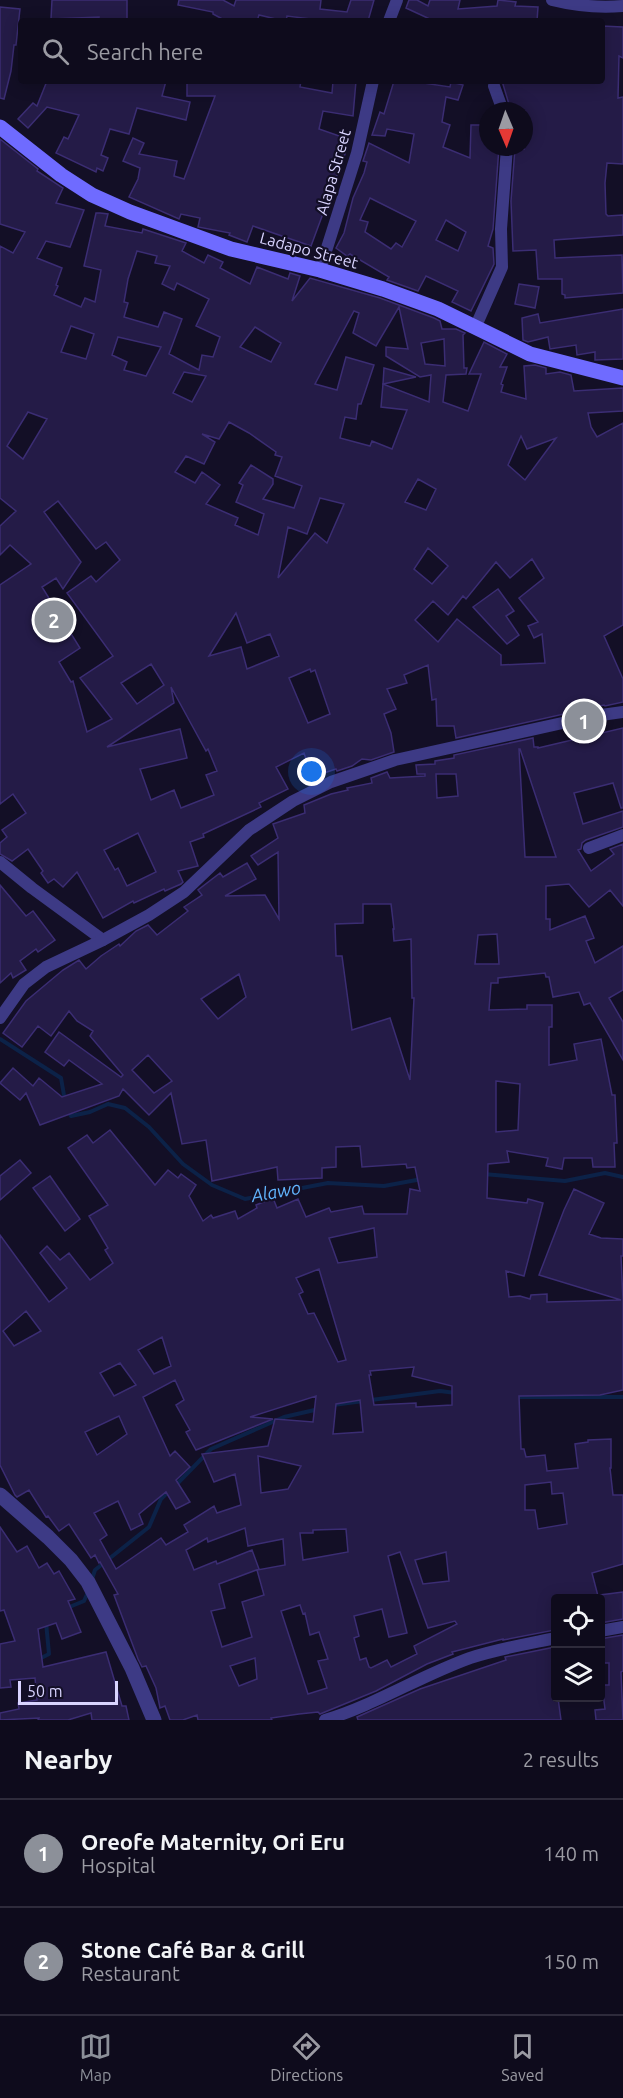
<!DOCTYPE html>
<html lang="en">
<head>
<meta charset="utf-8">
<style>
  :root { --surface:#0e0b1c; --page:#171425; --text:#f1f3f6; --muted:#9b9ba3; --line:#2e2b3b; --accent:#8c9099 }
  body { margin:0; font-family:Ubuntu,sans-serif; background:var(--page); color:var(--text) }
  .controls { position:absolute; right:18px; bottom:18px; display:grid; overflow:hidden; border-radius:6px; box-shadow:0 3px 15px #0003 }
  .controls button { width:54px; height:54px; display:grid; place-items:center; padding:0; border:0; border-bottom:2px solid var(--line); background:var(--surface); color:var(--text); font:30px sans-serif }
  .compass { position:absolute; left:479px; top:102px; width:54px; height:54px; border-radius:50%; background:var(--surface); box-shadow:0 3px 15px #0003; rotate:178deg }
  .scale { position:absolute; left:18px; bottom:15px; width:100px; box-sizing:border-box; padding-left:6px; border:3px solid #d9d4ff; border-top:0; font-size:16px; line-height:21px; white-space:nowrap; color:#d9d4ff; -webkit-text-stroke:4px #130f26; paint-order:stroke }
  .you { position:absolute; left:312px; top:772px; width:21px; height:21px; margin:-15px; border:4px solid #fff; border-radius:50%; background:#1a73e8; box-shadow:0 0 0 9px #1a73e833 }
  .badge { display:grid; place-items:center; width:39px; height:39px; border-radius:50%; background:var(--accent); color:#fff; font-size:20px; font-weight:700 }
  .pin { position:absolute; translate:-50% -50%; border:3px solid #fff; box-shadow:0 2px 6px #0006 }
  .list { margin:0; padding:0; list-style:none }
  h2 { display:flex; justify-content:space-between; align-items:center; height:78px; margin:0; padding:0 24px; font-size:26px }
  h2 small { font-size:20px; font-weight:400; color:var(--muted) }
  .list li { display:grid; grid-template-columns:39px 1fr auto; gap:18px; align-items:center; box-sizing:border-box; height:108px; padding:0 24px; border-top:2px solid var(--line) }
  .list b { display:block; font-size:22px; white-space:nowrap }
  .list p { margin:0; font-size:20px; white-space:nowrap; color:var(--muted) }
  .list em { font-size:20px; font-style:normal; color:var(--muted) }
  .icon { flex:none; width:33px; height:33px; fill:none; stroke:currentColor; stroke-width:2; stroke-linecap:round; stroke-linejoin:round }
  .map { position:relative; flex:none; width:623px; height:1720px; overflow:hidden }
  .search { position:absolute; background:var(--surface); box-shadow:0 3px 15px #0003; left:18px; right:18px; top:18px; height:66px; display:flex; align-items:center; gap:15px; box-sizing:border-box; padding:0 21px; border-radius:6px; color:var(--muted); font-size:22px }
  .sheet { height:294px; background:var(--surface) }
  nav { display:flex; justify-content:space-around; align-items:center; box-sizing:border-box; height:84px; border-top:2px solid var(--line); background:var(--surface); font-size:16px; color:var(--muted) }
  nav a { display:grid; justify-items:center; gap:3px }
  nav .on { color:var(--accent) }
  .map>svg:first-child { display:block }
</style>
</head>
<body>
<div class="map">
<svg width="623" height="1720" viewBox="0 0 623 1720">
  <rect width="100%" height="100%" fill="#130f26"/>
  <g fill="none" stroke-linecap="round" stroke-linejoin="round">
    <g stroke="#0c2248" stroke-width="4">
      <polyline points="0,1039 61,1078 65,1101"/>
      <polyline points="69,1111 71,1116 90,1112 108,1104 125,1108 149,1127 183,1164 212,1185 245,1199 328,1183 384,1186 422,1179"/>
      <polyline points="483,1174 565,1181 605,1173 623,1177"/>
      <polyline points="514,1397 623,1397"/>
      <polyline points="333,1405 440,1391 456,1393"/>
      <polyline points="176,1485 211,1449 284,1417 319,1409"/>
      <polyline points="92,1579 95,1570 149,1527 161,1499 170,1490"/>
      <polyline points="67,1608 84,1601 88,1592"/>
      <polyline points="39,1659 49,1654 46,1622"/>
    </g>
  </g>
  <g fill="#241b47" stroke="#3b2d73" stroke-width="1.5" fill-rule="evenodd">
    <polygon points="52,0 127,0 127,21 99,21 99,17 51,19"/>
    <polygon points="179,0 223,0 234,6 236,0 321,0 320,9 347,12 351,0 374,0 368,21 327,21 287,16 286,21 284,21 259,15 257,21 226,21 213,14 213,12 178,5"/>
    <polygon points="409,0 417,0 428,6 430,0 460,0 458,9 497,6 498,0 516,2 515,6 538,7 537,21 501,21 485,19 485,21 434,21 406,8"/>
    <polygon points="0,7 20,9 16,45 14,45 11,71 4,99 0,98"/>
    <polygon points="602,26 623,27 623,58 619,56 618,98 623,97 623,164 607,163 605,183 606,214 608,216 623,215 623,235 554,240 555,258 622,255 623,293 565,298 565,295 562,294 562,279 538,279 536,250 513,251 511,201 515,148 524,149 525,111 511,111 502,81 602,81"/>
    <polygon points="47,81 166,81 162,96 190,102 186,120 137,108 129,134 110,129 101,155 108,158 103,171 97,168 96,172 56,153 64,137 68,139 79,115 47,107 28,128 18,119 33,103 37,106"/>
    <polygon points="187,81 301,81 300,87 332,93 333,81 356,81 353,116 323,111 319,129 348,139 345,154 311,246 253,226 247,242 229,235 230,233 198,227 200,218 181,214 179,219 129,197 138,179 140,168 123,161 133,138 144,143 139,154 177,161 174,176 184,179 215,96 187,96"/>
    <path d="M394,81H410L450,87L451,82L463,85L458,100L446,97L442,122L450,125L443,147L470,158L471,125H488V147H499L493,229L488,246L493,248L494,264L471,311L452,302L458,291L426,276L418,291L387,280L389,277L350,254L347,256L336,248L344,233L353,198L364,173L367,162L363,161L369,143L409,163L414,134L387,129L385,136L372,135L380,112L384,114ZM370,198L416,221L402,247L396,243L391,249L365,232L368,222L360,220ZM446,220L466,232L458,251L436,240Z"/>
    <path d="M0,139L38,169L37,171L63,188L56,203L84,210L70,247L46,241L37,258L62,268L56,285L58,286L54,295L81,307L85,298L95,302L101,270L84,266L96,213H100L108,214L105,226L142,233L143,229L183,242L186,243L182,251L204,263L208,255L223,262L220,268L250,284L257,267L288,279L290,273L300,276L292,301L310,278L380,298L434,318L440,321L442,329H456L465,333L463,335L464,368H467L466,374L446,375L443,402L468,411L481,374H469L484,342L507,354L500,367H507L501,384L503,385L501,392L526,399L524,366L535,365L546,368V374L560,372L571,375L574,391L623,388V411L588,413L591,427L597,437L623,423V625L604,636L623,679V702L605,706L604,705L456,738L454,726H437L436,699L432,700L428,665L404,675L407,683L387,689L396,709L384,714L391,733L394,752L371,760L362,759L352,766L337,771L336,769L312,777L304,753L276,767L288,789L259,803L261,807L203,834L204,837L190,842L198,866L178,871L183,882L181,884L165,891L164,889L134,903L133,901L103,918L77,872L63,887L54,879L48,883L41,873L43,871L28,849L12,861L0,854V843L7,837L2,830L26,813L13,794L0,804V585L31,564L10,545L0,555V526L16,511L0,498V246L13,253L25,232L0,224ZM137,251L157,256L155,263L170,266L162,284L174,290L177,283L209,299L196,326L220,337L213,357L202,355L199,370L169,354L182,319L164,312L158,327L124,317L128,303L124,302L128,279ZM399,307L408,349L386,347V356L420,377L431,375L429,402L383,384L381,407L407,410L392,449L372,441L370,446L340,438L345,417L356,419L358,404H361L374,365L346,357L337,390L315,384L354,311L359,313L353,333L376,346ZM71,326L94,334L86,359L61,352ZM255,327L281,343L271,362L240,347ZM118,337L161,347L146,376L124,370L127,362L112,355ZM444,339L445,366L425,364L421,343ZM184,372L206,376L192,402L173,393ZM28,412L47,419L23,459L7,446ZM229,422L249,433L276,452L275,455L282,457L275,476L302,486L294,508L263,499L273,484V479L251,465L239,483L243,485L236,502L264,514L258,535L235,525L238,518L206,504L220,485L202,472L195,483L175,472L186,456L204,464L215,442L202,434L219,439ZM521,436L527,449L556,438L525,480L508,465ZM418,479L436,489L426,510L405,502ZM320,498L344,504L327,543L315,533L278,578L288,527L307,534ZM58,501L96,549L106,542L120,560L96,582L91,576L67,593L113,656L80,678L112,719L87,732L73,681L71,682L59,662L80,648L42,587L56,578L63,589L81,562L44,512ZM428,548L448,566L432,584L414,569ZM532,559L544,578L519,598L538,622L528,626L534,638L542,634L545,663L501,665V655L457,619L438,642L415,620L433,601L448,615L463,596L466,599L496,562L510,578ZM236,613L247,643L270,634L279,656L247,669L241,647L209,656ZM151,664L164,685L137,704L121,683ZM310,669L311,672L315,670L330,714L308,723L289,678ZM171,687L206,751L208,749L217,771L206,775L214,795L181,808L174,790L151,800L140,769L187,758L180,729L107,747L174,703ZM138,833L156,872L127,886L118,868L115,870L104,850Z"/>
    <polygon points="519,284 539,287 535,308 515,304"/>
    <polygon points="623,309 623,359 595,360 595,352 577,355 576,345 550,349 548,337 528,342 523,340 522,318 538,314 540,323"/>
    <polygon points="384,368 416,377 383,384"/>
    <polygon points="498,589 514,611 506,616 519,635 507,644 473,607"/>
    <path d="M623,728V808H621L613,783L574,793L583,824L623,811V827L586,840L582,843L581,849L578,850L591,871L614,854L610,849L623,844V906L610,890L589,907L569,884L546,886V919H550V930L585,916L594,938L586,941L595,963L623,946V990L609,998L623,1022V1060L590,1003L584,1005L579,992L553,997L549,977H546L545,973L498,978V983H491L489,1010L527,1009V1005H552V1027H549V1065L577,1060L574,1044L601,1039L612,1095H615L617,1143H614L615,1167H593L592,1158H564L562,1169L546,1166L548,1158L507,1151L509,1162L488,1164L487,1198L527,1203L528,1199L543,1203L524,1276L506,1271L509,1297L520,1296L530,1299L531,1295L547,1294V1302L621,1300L539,1275L564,1210L574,1189L604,1203L589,1234L601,1238L623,1239V1256H621L623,1300V1390L600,1395L519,1396L521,1449H524L526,1457L545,1455L547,1471L578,1468L575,1444L588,1442V1440L611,1439V1468H610L613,1495H623V1564L592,1573L598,1596L589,1599H555V1630L503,1640V1639L452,1652L453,1654L427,1664L376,1691L320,1714L318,1712L299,1714L271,1718L272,1720H198L197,1715L183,1720H170L165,1706L160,1708L156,1688L146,1666L142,1667L138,1659L114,1595L118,1594L100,1562L99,1563L95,1555L91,1558L69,1524L59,1531L48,1516L46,1517L29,1490L17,1497L15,1495L0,1465V1235L49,1302L67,1288L40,1253L47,1246L60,1260L69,1253L90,1280L113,1263L105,1250L108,1248L89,1216L108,1205L68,1148L87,1135L93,1143L110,1130L155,1185L168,1170L178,1178L181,1174L196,1185L189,1196L203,1221L211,1215L213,1218L235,1211L238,1219L257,1208L256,1205L273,1198L277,1208L298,1199L306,1217L329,1208L331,1212L362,1206L364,1214H407L410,1189L420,1191L415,1167L407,1168L406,1164L362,1167L360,1146L336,1147V1167L322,1168V1178L278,1180L277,1167L212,1181L206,1140L182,1144L171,1093L149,1115L123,1089L119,1096L40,1125L26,1093L20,1100L0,1083L13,1068L33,1086L39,1078L62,1097L102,1084L69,1060L64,1066L45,1052L59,1032L121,1077L123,1075L90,1036L93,1031L77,1021L69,1011L51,1036L38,1026L22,1047L3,1033L26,1001L63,970L79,960L86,969L101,956L119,944L120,946L136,931L148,925L157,935L188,911L184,907L202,895L198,890L220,873L223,877L247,863L256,879L225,896L265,895L279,919L278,852L258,865L251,856L278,838L273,824L305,813L304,805L331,794L348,790L347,788L372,783L371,778L387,772L390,778L425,776V774H417L416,765L435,764V761L454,758V755L533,738L534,747H538V748ZM519,749H520L556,857H525ZM436,774H456L458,796L437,798ZM363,904H391L394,929H393L394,941L411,939L412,998H414L410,1080L390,1018L352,1030L342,956H336L335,924L363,923ZM497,934L499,964H475L478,935ZM239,974L246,997L218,1019L201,999ZM148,1055L172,1081L154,1093L132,1070ZM496,1081L520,1084L518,1130L496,1132ZM374,1228L377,1257L338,1263L329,1238ZM319,1269L346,1360L338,1362L314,1313L308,1314L299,1294L303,1292L296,1278ZM26,1311L41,1331L14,1346L3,1331ZM162,1337L171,1366L154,1374L138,1350ZM120,1363L136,1385L114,1396L100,1373ZM414,1367L412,1376L452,1386V1405L416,1407V1403L374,1405L369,1375H371L370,1371ZM175,1380L184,1400L176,1405L190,1430L186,1432L196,1450L273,1419L250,1417L316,1396L313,1422L275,1419L268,1446L202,1454L214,1482L235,1474L241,1505L217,1513L214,1506L184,1525L188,1532L166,1545L161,1538L116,1569L100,1540L107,1535L94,1513L118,1501L131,1530L143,1524L139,1514L166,1492L176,1509L190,1502L176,1480L190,1467L175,1451L170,1456L143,1397ZM360,1400L363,1432L333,1434L336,1404ZM119,1416L127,1434L97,1455L85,1432ZM258,1456L301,1466L288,1489L261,1493ZM551,1482L552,1494L563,1493L567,1524L538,1529L535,1510H525V1485ZM245,1528L248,1546L283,1539L285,1565L257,1570L264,1595L242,1602L252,1637L222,1647L211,1611L225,1608L219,1584L259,1569L252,1550L217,1564L216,1561L194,1570L186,1550L207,1538L208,1542ZM346,1529L348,1552L303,1560L300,1533H313V1530ZM400,1552L428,1628L455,1621L457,1624L414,1646L417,1654L391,1667L387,1660L371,1668L369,1667L366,1658L360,1660L354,1638L359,1636L354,1616L382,1609L389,1637L407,1633L388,1556ZM446,1552L449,1581L423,1584L415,1560ZM300,1605L303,1614L305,1613L310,1635L319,1632L328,1659L318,1661L327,1688L308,1694L281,1611ZM255,1658L257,1679L239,1686L230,1666Z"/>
    <polygon points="0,885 26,916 33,911 55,940 38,952 36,949 20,961 26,970 13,978 11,973 0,983"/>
    <polygon points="20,1160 31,1173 0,1200 0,1176"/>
    <polygon points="50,1176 80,1219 65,1231 33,1188"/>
    <polygon points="0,1527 17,1552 27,1546 39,1568 47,1563 54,1574 59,1571 75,1599 68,1601 81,1632 62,1639 56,1623 38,1629 43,1667 106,1652 122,1706 126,1706 129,1720 92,1720 91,1713 68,1720 38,1720 39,1718 0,1720 0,1713 19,1709 18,1703 37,1700 35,1678 10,1680 11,1687 0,1688 0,1644 15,1641 4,1610 0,1611"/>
    <polygon points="623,1592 623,1619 600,1623 600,1595"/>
    <polygon points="623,1635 623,1671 621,1672 623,1720 596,1720 595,1710 605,1709 602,1685 609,1685 609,1663 600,1663 600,1639"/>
    <polygon points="555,1647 555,1698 558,1698 561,1720 358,1720 357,1717 420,1689 506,1660 505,1657"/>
  </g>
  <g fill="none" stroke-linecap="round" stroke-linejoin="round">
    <g stroke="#3d3a85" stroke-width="12">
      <path d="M552,0C576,6 598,8 623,6"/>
      <polyline points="389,21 397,0"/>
      <polyline points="494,86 503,111"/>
      <polyline points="320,270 357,153 373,81"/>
      <polyline points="475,328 502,267 501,229 507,147"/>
      <polyline points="589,848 623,835"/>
      <polyline points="0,862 32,888 103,940"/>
      <polyline points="0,1018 24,984 46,967 103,940 149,915 184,892 249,830 293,801 331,782 395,760 594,716 623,712"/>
      <polyline points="600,1631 623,1627"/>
      <path d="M325,1720C375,1705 420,1676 470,1658C497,1649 527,1644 556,1638"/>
    </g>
    <polyline stroke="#3d3a85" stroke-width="15" points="0,1495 48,1537 71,1560 88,1582 132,1668 154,1720"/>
    <polyline stroke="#6f6bff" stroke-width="15" points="0,127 61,175 92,195 130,212 231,249 320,270 383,289 438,309 530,354 623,378"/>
  </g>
  <g text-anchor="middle" stroke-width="4.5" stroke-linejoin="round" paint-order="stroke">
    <g font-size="16" fill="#d9d4ff" stroke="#130f26">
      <text transform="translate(333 172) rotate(-74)" y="6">Alapa Street</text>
      <text transform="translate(309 250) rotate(15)" y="6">Ladapo Street</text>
    </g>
    <g font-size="18" font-style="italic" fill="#62b6ff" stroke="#130f26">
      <text transform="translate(276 1192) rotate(-10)" y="6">Alawo</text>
    </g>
  </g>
</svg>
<div class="controls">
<button><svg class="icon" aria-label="locate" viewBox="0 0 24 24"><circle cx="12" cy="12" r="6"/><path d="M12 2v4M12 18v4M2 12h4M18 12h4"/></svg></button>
<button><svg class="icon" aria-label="layers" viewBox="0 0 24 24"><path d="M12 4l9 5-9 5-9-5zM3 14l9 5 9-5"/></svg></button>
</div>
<svg class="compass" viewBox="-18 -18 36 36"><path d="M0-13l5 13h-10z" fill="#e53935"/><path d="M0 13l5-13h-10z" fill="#9b9ba3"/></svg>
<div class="scale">50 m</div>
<div class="you"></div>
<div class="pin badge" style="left:584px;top:721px">1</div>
<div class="pin badge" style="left:54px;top:620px">2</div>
<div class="search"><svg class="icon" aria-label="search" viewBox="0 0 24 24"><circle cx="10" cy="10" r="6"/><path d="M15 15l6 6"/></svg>Search here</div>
</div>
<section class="sheet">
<h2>Nearby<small>2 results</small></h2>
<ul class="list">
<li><span class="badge">1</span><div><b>Oreofe Maternity, Ori Eru</b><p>Hospital</p></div><em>140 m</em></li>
<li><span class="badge">2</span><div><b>Stone Café Bar &amp; Grill</b><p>Restaurant</p></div><em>150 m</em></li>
</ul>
</section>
<nav>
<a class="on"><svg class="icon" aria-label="map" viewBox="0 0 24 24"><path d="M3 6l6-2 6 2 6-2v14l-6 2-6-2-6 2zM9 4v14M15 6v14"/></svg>Map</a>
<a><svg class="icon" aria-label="directions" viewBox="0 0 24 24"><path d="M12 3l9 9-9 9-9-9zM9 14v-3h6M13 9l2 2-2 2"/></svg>Directions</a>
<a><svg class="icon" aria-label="saved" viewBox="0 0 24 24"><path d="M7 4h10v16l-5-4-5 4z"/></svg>Saved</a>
</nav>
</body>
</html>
